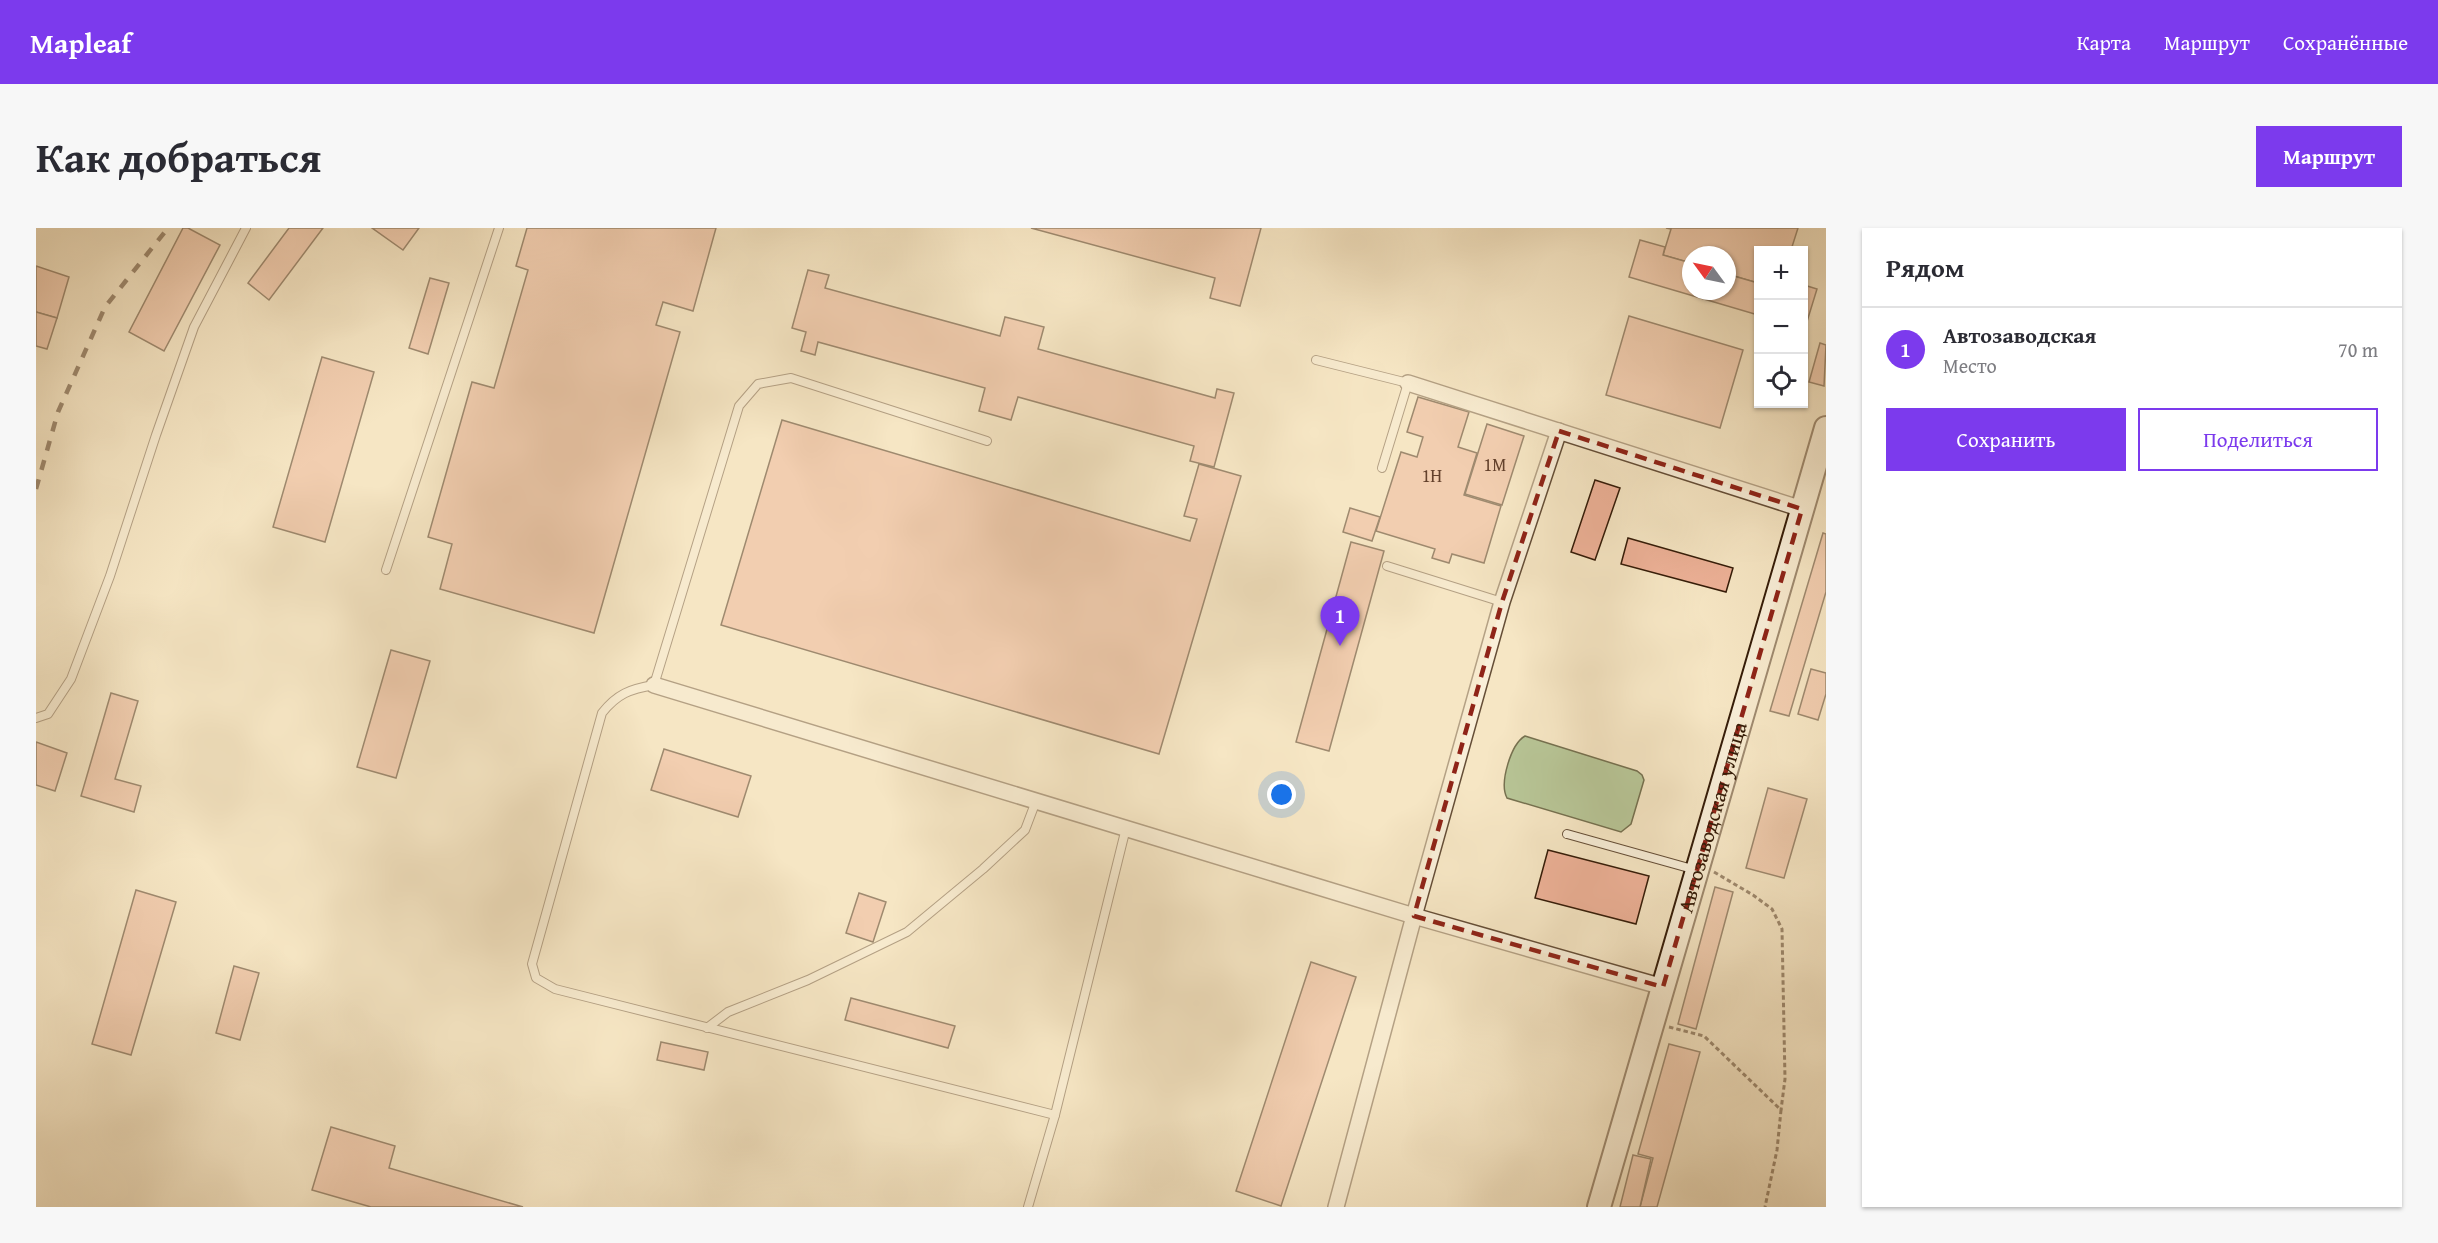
<!DOCTYPE html>
<html lang="ru">
<head>
<meta charset="utf-8">
<style>
  :root { --surface:#fff; --page:#f7f7f7; --text:#2b2b33; --muted:#7c7c81; --line:#e1e1e2; --accent:#7c3aed }
  body { margin:0; font-family:"Gentium Book Plus",serif; background:var(--page); color:var(--text) }
  .controls { position:absolute; right:18px; top:18px; display:grid; overflow:hidden; border-radius:0px; box-shadow:0 2px 4px #0004 }
  .controls button { width:54px; height:54px; display:grid; place-items:center; padding:0; border:0; border-bottom:2px solid var(--line); background:var(--surface); color:var(--text); font:30px sans-serif }
  .compass { position:absolute; left:1646px; top:18px; width:54px; height:54px; border-radius:50%; background:var(--surface); box-shadow:0 2px 4px #0004; rotate:303deg }
  .you { position:absolute; left:1246px; top:567px; width:21px; height:21px; margin:-15px; border:4px solid #fff; border-radius:50%; background:#1a73e8; box-shadow:0 0 0 9px #1a73e833 }
  .badge { display:grid; place-items:center; width:39px; height:39px; border-radius:50%; background:var(--accent); color:#fff; font-size:20px; font-weight:700 }
  .pin { position:absolute; translate:-50% -50px; filter:drop-shadow(0 2px 3px #0008) }
  .pin::after { content:''; position:absolute; top:32px; width:21px; height:18px; background:inherit; clip-path:polygon(0 0,100% 0,50% 100%) }
  .list { margin:0; padding:0; list-style:none }
  h2 { display:flex; justify-content:space-between; align-items:center; height:78px; margin:0; padding:0 24px; font-size:26px }
  h2 small { font-size:20px; font-weight:400; color:var(--muted) }
  .list li { display:grid; grid-template-columns:39px 1fr auto; gap:18px; align-items:center; box-sizing:border-box; height:84px; padding:0 24px; border-top:2px solid var(--line) }
  .list b { display:block; font-size:22px; white-space:nowrap }
  .list p { margin:0; font-size:20px; white-space:nowrap; color:var(--muted) }
  .list em { font-size:20px; font-style:normal; color:var(--muted) }
  .actions { display:flex; gap:12px; padding:18px 24px }
  .actions a { flex:1; padding:14px 0; border:2px solid var(--accent); border-radius:0px; text-align:center; font-size:21px; color:var(--accent) }
  .actions .main { background:var(--accent); color:#fff }
  .icon { flex:none; width:33px; height:33px; fill:none; stroke:currentColor; stroke-width:2; stroke-linecap:round; stroke-linejoin:round }
  .map { position:relative; flex:none; width:1790px; height:979px; overflow:hidden; border-radius:0px }
  header { display:flex; align-items:center; gap:36px; box-sizing:border-box; height:84px; padding:0 30px; background:var(--accent); color:#fff }
  header strong { font-size:28px }
  nav { display:flex; gap:33px; margin-inline-start:auto; font-size:21px }
  .intro { display:flex; align-items:center; justify-content:space-between; box-sizing:border-box; height:144px; padding:0 36px }
  h1 { margin:0; font-size:42px }
  .button { padding:15px 27px; border-radius:0px; background:var(--accent); color:#fff; font-size:21px; font-weight:700 }
  main { display:flex; gap:36px; padding:0 36px }
  aside { flex:1; background:var(--surface); border-radius:0px; box-shadow:0 2px 4px #0004 }
  .map>svg:first-child { display:block }
</style>
</head>
<body>
<header>
<strong>Mapleaf</strong>
<nav><a>Карта</a><a>Маршрут</a><a>Сохранённые</a></nav>
</header>
<div class="intro"><h1>Как добраться</h1><a class="button">Маршрут</a></div>
<main>
<div class="map">
<svg width="1790" height="979" viewBox="0 0 1790 979">
  <rect width="100%" height="100%" fill="#f6e6c4"/>
  <filter id="stains"><feTurbulence type="fractalNoise" baseFrequency=".00333" numOctaves="4"/><feColorMatrix values="0 0 0 0 .2 0 0 0 0 .09 0 0 0 0 .02 0 0 0 .5 -.17"/></filter>
  <radialGradient id="worn" r=".72"><stop offset=".6" stop-color="#630" stop-opacity="0"/><stop offset="1" stop-color="#630" stop-opacity=".3"/></radialGradient>
  <path fill="#b8c697" stroke="#767150" stroke-width="1.5" d="M1489,508L1601,543L1606,547L1608,552L1595,596L1585,604L1471,570C1463,555 1475,516 1489,508Z"/>
  <g fill="#edb197" stroke="#351c08" stroke-width="1.5">
    <polygon points="147,0 152,0 184,17 128,123 93,104"/>
    <polygon points="253,0 287,0 233,72 212,55"/>
    <polygon points="336,0 383,0 367,22"/>
    <polygon points="491,0 680,0 657,83 627,74 620,97 644,104 558,405 404,361 416,316 392,309 436,154 458,160 492,42 480,38"/>
    <polygon points="995,0 1225,0 1204,78 1174,70 1179,50"/>
    <polygon points="1630,0 1762,0 1755,22 1722,22 1722,55 1691,46 1691,27 1655,27 1655,35 1627,27 1635,1"/>
    <polygon points="1604,12 1629,19 1627,27 1655,35 1655,63 1691,63 1691,46 1722,55 1722,87 1593,49"/>
    <polygon points="0,38 33,49 21,90 0,84"/>
    <polygon points="772,42 793,47 789,60 964,108 969,89 1008,99 1002,121 1179,170 1181,161 1198,165 1178,239 1154,233 1158,218 982,169 975,192 943,183 949,160 782,114 779,127 765,123 770,104 756,100"/>
    <polygon points="394,50 413,55 392,126 373,120"/>
    <polygon points="1768,57 1781,61 1769,100 1768,100"/>
    <polygon points="0,84 21,90 11,121 0,118"/>
    <polygon points="1593,88 1707,122 1684,200 1570,167"/>
    <polygon points="1784,115 1790,117 1788,158 1773,154"/>
    <polygon points="286,129 338,144 289,314 237,299"/>
    <polygon points="1382,169 1433,184 1422,219 1441,225 1428,267 1465,278 1448,335 1416,326 1413,335 1396,330 1399,321 1340,303 1365,224 1381,229 1387,209 1371,204"/>
    <polygon points="746,192 1154,313 1161,291 1148,288 1163,236 1205,248 1123,526 685,397"/>
    <polygon points="1451,196 1488,208 1466,277 1429,266"/>
    <polygon points="1559,252 1584,260 1559,332 1535,324"/>
    <polygon points="1314,280 1344,289 1336,313 1307,304"/>
    <polygon points="1787,305 1790,306 1790,364 1753,488 1734,483"/>
    <polygon points="1592,310 1697,340 1690,364 1585,336"/>
    <polygon points="1315,314 1348,323 1293,523 1260,514"/>
    <polygon points="355,422 394,433 360,550 321,539"/>
    <polygon points="1775,441 1790,445 1790,466 1782,492 1762,486"/>
    <polygon points="75,465 102,473 79,551 105,558 98,584 45,568"/>
    <polygon points="0,514 31,525 19,563 0,557"/>
    <polygon points="628,521 715,548 702,589 615,562"/>
    <polygon points="1732,560 1771,571 1748,650 1710,640"/>
    <polygon points="1512,622 1613,648 1600,696 1499,670"/>
    <polygon points="1679,659 1697,664 1660,801 1642,796"/>
    <polygon points="100,662 140,674 95,827 56,816"/>
    <polygon points="823,665 850,674 837,714 810,705"/>
    <polygon points="1275,734 1320,749 1245,978 1200,963"/>
    <polygon points="198,738 223,745 204,812 180,805"/>
    <polygon points="815,770 919,798 912,820 809,792"/>
    <polygon points="625,814 672,824 668,842 621,832"/>
    <polygon points="1633,816 1664,824 1621,979 1604,979 1617,930 1602,926"/>
    <polygon points="295,899 359,918 353,940 487,979 335,979 276,962"/>
    <polygon points="1597,927 1615,931 1604,979 1584,979"/>
  </g>
  <g fill="none" stroke-linecap="round" stroke-linejoin="round">
    <g stroke="#654e37" stroke-width="10">
      <g id="lane">
        <polyline points="1280,132 1372,155 1346,240"/>
        <path d="M951,213L755,150L722,156L703,178L618,457C594,461 581,466 566,485L496,736L500,750L519,761L1019,887"/>
        <polyline points="1351,338 1466,374"/>
        <polyline points="350,342 463,0"/>
        <polyline points="0,490 12,486 35,451 74,348 120,207 158,99 210,0"/>
        <polyline points="1531,606 1660,642"/>
        <polyline points="671,800 692,784 772,752 871,704 947,641 989,602 1000,573"/>
        <polyline points="992,979 1019,887 1090,600"/>
      </g>
    </g>
    <g stroke="#654e37" stroke-width="18">
      <g id="street">
        <polyline points="1372,155 1766,281"/>
        <polyline points="618,457 1378,688 1627,759"/>
        <polyline points="1300,979 1378,688 1466,374 1523,203"/>
      </g>
    </g>
    <g stroke="#351c08" stroke-width="26">
      <g id="secondary">
        <path id="s1" d="M1563,979L1790,200"/>
      </g>
    </g>
    <g stroke="#351c08" stroke-width="3" stroke-dasharray="4.5 3" stroke-linecap="butt">
      <polyline points="1678,644 1717,667 1736,681 1746,701 1749,851 1745,882"/>
      <polyline points="1633,799 1668,808 1745,882 1741,922 1729,979"/>
    </g>
    <use href="#lane" stroke="#f9efd9" stroke-width="8"/>
    <use href="#street" stroke="#f9efd9" stroke-width="15"/>
    <use href="#secondary" stroke="#f9efd9" stroke-width="22"/>
    <polyline stroke="#351c08" stroke-width="4.5" stroke-dasharray="10 10" stroke-linecap="butt" points="0,261 22,184 69,79 132,0"/>
  </g>
  <path d="M0 0H1790V979H0ZM1523,203L1766,281L1627,759L1378,688L1466,374Z" fill="#f6e6c4" fill-opacity=".55" fill-rule="evenodd"/>
  <path fill="none" stroke="#8f2418" stroke-width="4.5" stroke-dasharray="12 8" stroke-linejoin="round" d="M1523,203L1766,281L1627,759L1378,688L1466,374Z"/>
  <g text-anchor="middle" stroke-width="4.5" stroke-linejoin="round" paint-order="stroke">
    <g font-size="18" fill="#63412c">
      <text x="1459" y="243">1М</text>
      <text x="1396" y="254">1Н</text>
    </g>
    <g font-size="21" fill="#351c08" stroke="#f9efd9">
      <text dy="7" stroke="none"><textPath href="#s1" startOffset="406">Автозаводская улица</textPath></text>
    </g>
  </g>
  <rect width="100%" height="100%" filter="url(#stains)"/>
  <rect width="100%" height="100%" fill="url(#worn)"/>
</svg>
<div class="controls">
<button>+</button>
<button>−</button>
<button><svg class="icon" aria-label="locate" viewBox="0 0 24 24"><circle cx="12" cy="12" r="6"/><path d="M12 2v4M12 18v4M2 12h4M18 12h4"/></svg></button>
</div>
<svg class="compass" viewBox="-18 -18 36 36"><path d="M0-13l5 13h-10z" fill="#e53935"/><path d="M0 13l5-13h-10z" fill="#7c7c81"/></svg>
<div class="you"></div>
<div class="pin badge" style="left:1304px;top:418px">1</div>
</div>
<aside>
<h2>Рядом<small></small></h2>
<ul class="list">
<li><span class="badge">1</span><div><b>Автозаводская</b><p>Место</p></div><em>70 m</em></li>
</ul>
<div class="actions"><a class="main">Сохранить</a><a>Поделиться</a></div>
</aside>
</main>
</body>
</html>
